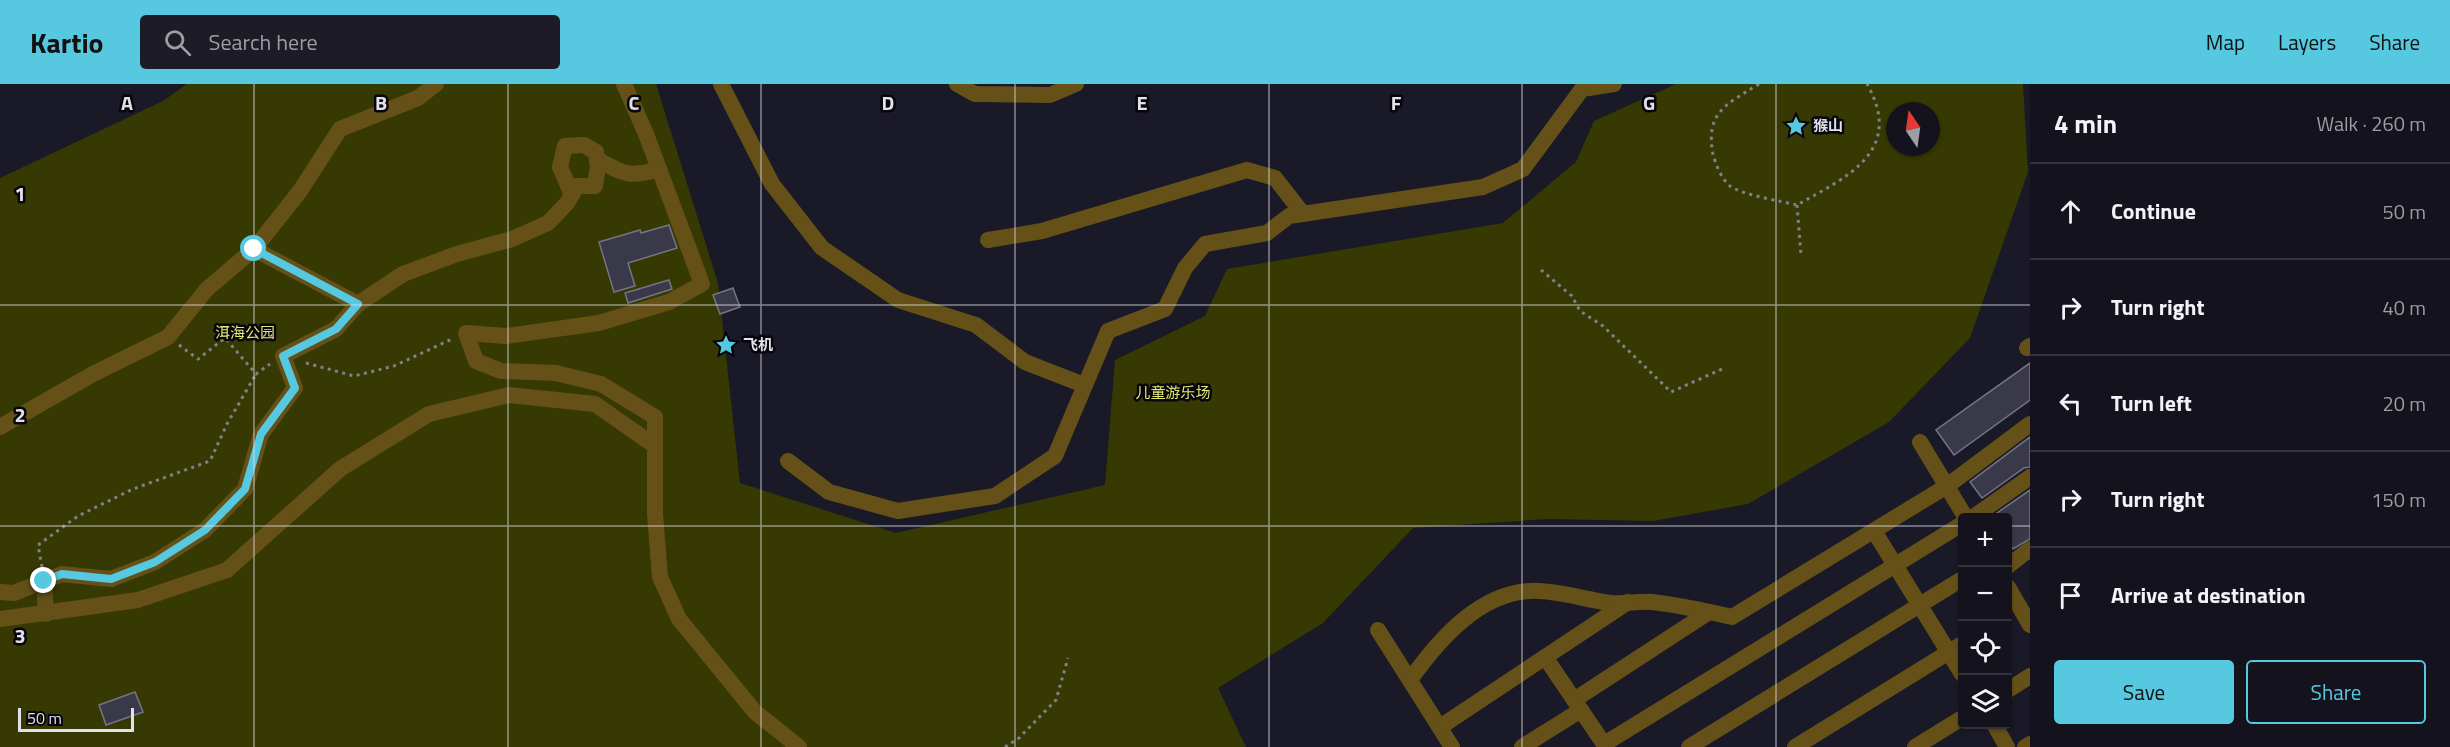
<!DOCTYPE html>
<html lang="en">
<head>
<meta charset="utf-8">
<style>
  :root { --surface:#14131d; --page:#1d1c26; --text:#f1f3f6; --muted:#9d9ea4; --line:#33323b; --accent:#56c9e0 }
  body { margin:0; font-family:"Titillium Web","Noto Sans SC",sans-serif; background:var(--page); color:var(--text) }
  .controls { position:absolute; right:18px; bottom:18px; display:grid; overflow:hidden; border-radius:6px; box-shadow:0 2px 4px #0004 }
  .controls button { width:54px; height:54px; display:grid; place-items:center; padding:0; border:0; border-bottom:2px solid var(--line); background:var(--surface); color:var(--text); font:30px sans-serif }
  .compass { position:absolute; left:1886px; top:18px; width:54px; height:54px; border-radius:50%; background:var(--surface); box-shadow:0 2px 4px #0004; rotate:347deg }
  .scale { position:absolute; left:18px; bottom:15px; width:116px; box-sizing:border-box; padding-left:6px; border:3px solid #e1e1eb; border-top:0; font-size:16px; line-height:21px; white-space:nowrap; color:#e1e1eb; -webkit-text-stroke:4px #06050b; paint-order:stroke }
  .stop { position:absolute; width:18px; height:18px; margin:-14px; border:4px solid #56c9e0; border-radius:50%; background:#fff }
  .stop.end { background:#56c9e0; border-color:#fff; box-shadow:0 2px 6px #0008 }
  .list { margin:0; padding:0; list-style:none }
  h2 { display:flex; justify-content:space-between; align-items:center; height:78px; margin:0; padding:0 24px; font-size:26px }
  h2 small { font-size:20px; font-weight:400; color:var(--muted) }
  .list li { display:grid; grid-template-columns:39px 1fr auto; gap:18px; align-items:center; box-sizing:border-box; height:96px; padding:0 24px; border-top:2px solid var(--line) }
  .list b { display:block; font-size:22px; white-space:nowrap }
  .list em { font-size:20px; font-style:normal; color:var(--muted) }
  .actions { display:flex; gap:12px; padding:18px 24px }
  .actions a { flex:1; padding:14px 0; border:2px solid var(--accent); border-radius:6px; text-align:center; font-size:21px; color:var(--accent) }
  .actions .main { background:var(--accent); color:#111 }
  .icon { flex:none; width:33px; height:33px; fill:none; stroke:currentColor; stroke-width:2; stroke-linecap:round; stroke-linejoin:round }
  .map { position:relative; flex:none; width:2030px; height:663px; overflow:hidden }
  header { display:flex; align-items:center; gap:36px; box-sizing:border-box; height:84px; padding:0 30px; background:var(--accent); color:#111 }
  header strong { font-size:28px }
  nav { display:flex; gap:33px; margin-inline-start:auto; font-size:21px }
  .search { width:420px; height:54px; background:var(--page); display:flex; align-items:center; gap:15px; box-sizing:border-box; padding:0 21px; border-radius:6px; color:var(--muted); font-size:22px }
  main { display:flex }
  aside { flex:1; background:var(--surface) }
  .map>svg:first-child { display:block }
</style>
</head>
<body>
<header>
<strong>Kartio</strong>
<div class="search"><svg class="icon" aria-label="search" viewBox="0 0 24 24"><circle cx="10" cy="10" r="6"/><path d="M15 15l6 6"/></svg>Search here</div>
<nav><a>Map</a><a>Layers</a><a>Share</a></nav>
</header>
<main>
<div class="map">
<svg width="2030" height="663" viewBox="0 0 2030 663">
  <rect width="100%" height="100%" fill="#1a1927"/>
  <path fill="#373903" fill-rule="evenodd" d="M187,0H656L718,199L740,399L896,449L1105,401L1115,276L1205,232L1227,185L1503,139L1576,78L1594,37L1676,0H2023L2028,88L1970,254L1889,338L1748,420L1653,437L1548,435L1413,444L1323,539L1218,604L1246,663H0V94L163,17ZM1895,27H1931V63H1895Z"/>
  <g fill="#3a3949" stroke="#757486" stroke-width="1.5">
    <polygon points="669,141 677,164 628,179 635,202 614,208 599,158 640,146 641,149"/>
    <polygon points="669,196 672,205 628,219 625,209"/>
    <polygon points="733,204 740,223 720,230 713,211"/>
    <polygon points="2030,279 2030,316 1954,371 1936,346"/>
    <polygon points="2030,353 2030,383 2024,384 1982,414 1970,398"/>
    <polygon points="2030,406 2030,455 2013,465 2007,457 2007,434 1995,434 1994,431"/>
    <polygon points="135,608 143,628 106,641 99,621"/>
  </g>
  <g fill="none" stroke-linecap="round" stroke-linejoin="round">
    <g stroke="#81808c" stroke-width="3" stroke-dasharray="3 4.5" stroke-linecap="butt">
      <path d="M1759,0C1727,20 1705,28 1713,70C1715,79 1722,96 1730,102C1742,111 1781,117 1797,121C1847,93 1905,67 1867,0"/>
      <polyline points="1797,121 1801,171"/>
      <polyline points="1541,186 1572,212 1580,227 1603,242 1671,308 1722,285"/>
      <polyline points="179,261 198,275 225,254 256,290 270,280"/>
      <polyline points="306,279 354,292 394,282 452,255"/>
      <polyline points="42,483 38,461 78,432 133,405 210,377 227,340 256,290"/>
      <polyline points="1005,663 1019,654 1056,616 1068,574"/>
    </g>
    <g stroke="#655118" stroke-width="16">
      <polyline points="624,0 646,50 702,200 669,218 599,239 506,252 466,249 476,277 501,287 556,289 601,300 655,333 655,430 660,493 679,535 755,628 799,663"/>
      <polyline points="721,0 772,100 822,164 898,216 976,241 1025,278 1084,301"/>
      <polyline points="957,0 975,10 1050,11 1076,0"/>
      <path d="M597,75C623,90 629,94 659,85"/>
      <polyline points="988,156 1042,147 1247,86 1275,94 1303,130"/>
      <polyline points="254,165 300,107 340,45 418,14 436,0"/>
      <polyline points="2027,264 2030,262"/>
      <polyline points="0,343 93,290 168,253 207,205 254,165 358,220 403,190 457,170 512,155 548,139 567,119 577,102 595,102 598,83 596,68 584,61 565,62 560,83 572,111"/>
      <polyline points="1920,358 1966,434"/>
      <polyline points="788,377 829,408 898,427 995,412 1055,372 1108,247 1165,225 1185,184 1205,160 1267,149 1289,132 1483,103 1523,85 1582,5 1614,0"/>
      <polyline points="1972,434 2030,393"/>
      <polyline points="1874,447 1962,590"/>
      <polyline points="2008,482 2030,465"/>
      <polyline points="44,497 46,530"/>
      <polyline points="2008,503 2030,541"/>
      <polyline points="0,508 14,509 62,490 111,495 155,478 205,446 245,405 261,350 295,304 283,272 336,245 358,220"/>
      <polyline points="0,535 138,516 227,486 340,385 429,330 509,311 595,320 655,362"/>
      <polyline points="1378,546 1452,663"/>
      <polyline points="1545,573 1606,663"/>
      <path d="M1410,596C1439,555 1483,504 1539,507C1564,508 1587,516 1611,519C1625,520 1638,517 1652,518C1679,521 1706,527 1732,533L1947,402L2030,340"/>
      <polyline points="2008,606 2030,592"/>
      <polyline points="1574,616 1709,528"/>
      <polyline points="1994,640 2007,663"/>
      <polyline points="1440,643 1628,518"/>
      <polyline points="1604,660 1962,440"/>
      <polyline points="1522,663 1581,626"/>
      <polyline points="1689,663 1962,495"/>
      <polyline points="1795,663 1962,560"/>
      <polyline points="1915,663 1962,634"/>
      <polyline points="2025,663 2030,660"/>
    </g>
  </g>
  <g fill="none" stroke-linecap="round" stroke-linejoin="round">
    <polyline stroke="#56c9e0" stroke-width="8" points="44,497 62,490 111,495 155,478 205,446 245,405 261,350 295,304 283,272 336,245 358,220 254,165"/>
  </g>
  <path fill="none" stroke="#e1e1eb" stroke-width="1.5" stroke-opacity="0.55" d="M254,0V663M508,0V663M761,0V663M1015,0V663M1269,0V663M1522,0V663M1776,0V663M0,221H2030M0,442H1962M2008,442H2030"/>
  <defs>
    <g id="sight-bare" transform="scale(1.62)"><path d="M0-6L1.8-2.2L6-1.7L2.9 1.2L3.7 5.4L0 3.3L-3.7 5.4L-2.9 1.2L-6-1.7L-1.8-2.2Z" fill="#56c9e0" stroke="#06050b" stroke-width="2.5" paint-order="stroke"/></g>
  </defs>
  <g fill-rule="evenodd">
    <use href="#sight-bare" x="1796" y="42"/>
    <use href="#sight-bare" x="726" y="261"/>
  </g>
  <g text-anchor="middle" stroke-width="5" stroke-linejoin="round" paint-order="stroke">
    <g font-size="15" font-weight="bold" fill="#e1e1eb" stroke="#06050b" text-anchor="start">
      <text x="1813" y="47">猴山</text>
      <text x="743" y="266">飞机</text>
    </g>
    <g font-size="15" fill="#e2e971" stroke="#06050b">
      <text x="245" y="254">洱海公园</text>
      <text x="1173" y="314">儿童游乐场</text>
    </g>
  </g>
  <g font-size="20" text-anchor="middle" font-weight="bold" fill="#e1e1eb" stroke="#06050b" stroke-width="5" stroke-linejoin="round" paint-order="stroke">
    <text x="127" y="26">A</text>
    <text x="381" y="26">B</text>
    <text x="634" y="26">C</text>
    <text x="888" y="26">D</text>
    <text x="1142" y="26">E</text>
    <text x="1396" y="26">F</text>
    <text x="1649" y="26">G</text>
    <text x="20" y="117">1</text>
    <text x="20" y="338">2</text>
    <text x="20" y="559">3</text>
  </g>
</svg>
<div class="controls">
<button>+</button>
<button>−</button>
<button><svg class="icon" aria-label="locate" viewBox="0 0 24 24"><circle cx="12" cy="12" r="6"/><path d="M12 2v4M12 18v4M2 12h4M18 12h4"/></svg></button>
<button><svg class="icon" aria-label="layers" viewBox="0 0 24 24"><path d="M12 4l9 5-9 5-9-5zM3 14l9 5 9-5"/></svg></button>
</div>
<svg class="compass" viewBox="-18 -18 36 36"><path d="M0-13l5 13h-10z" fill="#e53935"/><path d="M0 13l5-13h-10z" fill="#9d9ea4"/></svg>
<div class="scale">50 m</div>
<div class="stop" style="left:254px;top:165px"></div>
<div class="stop end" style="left:44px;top:497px"></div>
</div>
<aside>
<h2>4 min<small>Walk · 260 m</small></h2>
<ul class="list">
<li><svg class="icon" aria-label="ahead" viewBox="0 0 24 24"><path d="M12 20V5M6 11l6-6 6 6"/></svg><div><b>Continue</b></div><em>50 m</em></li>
<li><svg class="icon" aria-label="right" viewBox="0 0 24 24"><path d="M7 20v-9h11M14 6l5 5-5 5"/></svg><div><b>Turn right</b></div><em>40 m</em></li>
<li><svg class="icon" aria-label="left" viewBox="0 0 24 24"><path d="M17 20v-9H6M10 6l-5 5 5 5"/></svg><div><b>Turn left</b></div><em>20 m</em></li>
<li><svg class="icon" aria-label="right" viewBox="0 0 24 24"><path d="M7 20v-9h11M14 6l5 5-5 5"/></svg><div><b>Turn right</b></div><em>150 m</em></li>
<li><svg class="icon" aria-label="arrive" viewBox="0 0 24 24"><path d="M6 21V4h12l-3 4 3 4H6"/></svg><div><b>Arrive at destination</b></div></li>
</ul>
<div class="actions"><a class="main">Save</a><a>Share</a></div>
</aside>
</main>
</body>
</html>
